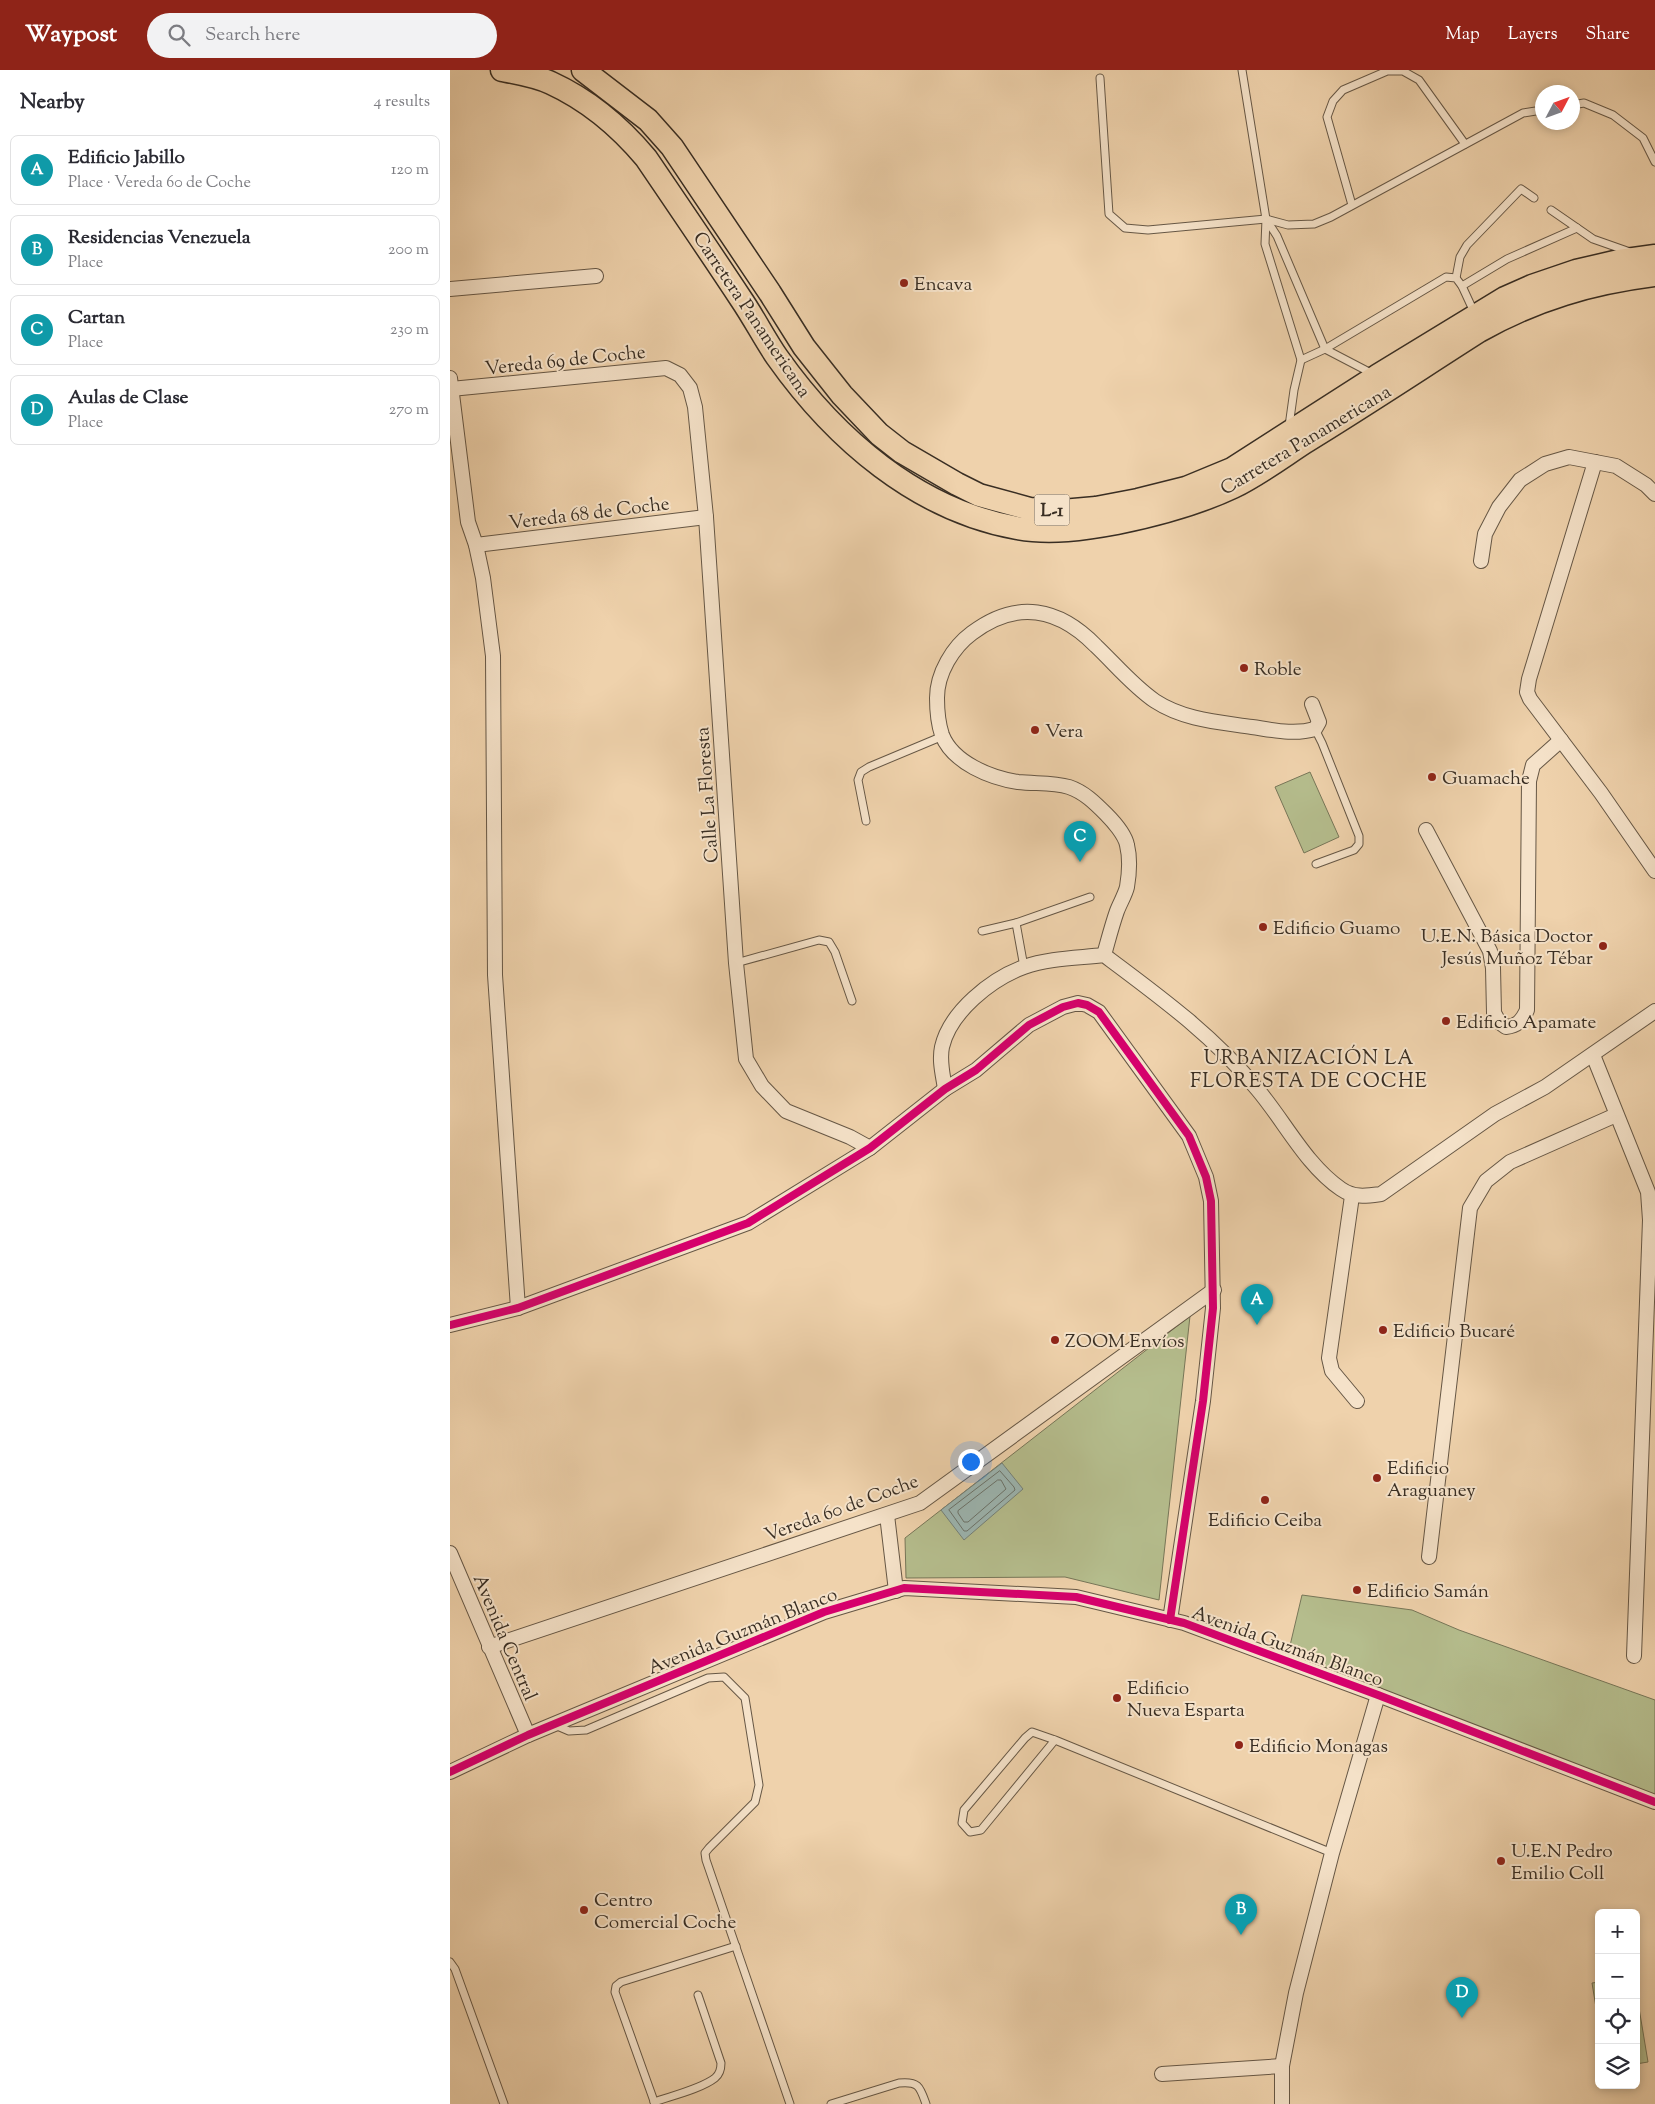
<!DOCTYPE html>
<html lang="en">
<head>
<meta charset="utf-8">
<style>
  :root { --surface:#fff; --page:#f2f2f3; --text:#2b2b33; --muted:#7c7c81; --line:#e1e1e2; --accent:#8f2418 }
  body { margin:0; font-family:"Sorts Mill Goudy",serif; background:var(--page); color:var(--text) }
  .controls { position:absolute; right:15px; bottom:15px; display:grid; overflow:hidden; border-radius:8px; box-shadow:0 2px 8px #0003 }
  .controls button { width:45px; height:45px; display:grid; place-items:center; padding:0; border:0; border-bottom:1px solid var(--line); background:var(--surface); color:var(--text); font:25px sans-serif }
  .compass { position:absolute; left:1085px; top:15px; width:45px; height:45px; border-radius:50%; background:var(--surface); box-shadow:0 2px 8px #0003; rotate:49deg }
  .you { position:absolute; left:520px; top:1391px; width:18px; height:18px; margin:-12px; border:4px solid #fff; border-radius:50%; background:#1a73e8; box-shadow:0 0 0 8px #1a73e833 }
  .badge { display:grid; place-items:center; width:32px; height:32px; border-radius:50%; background:var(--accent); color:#fff; font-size:16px; font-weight:700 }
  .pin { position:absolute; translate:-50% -41px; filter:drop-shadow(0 1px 2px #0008) }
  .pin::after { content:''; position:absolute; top:26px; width:18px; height:15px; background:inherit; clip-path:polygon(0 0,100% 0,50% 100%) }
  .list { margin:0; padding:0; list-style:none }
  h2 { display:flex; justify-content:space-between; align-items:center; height:65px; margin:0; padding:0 20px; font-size:21px }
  h2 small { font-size:16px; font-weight:400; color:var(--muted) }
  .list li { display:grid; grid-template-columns:32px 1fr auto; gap:15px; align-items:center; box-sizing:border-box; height:70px; margin:0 10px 10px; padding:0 10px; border:1px solid var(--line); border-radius:8px }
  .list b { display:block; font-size:19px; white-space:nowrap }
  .list p { margin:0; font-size:16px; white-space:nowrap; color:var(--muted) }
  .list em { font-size:16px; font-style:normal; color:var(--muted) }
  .icon { flex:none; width:28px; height:28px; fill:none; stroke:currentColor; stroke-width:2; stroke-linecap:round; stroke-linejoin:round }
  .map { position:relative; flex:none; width:1205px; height:2034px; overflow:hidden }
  header { display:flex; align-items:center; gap:30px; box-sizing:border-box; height:70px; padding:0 25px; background:var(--accent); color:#fff }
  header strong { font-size:24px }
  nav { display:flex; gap:28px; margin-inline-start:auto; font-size:18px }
  .search { width:350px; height:45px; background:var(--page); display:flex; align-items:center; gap:12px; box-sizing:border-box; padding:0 18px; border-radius:28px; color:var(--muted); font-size:19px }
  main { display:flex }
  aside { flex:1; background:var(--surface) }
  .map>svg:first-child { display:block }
</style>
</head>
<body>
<header>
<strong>Waypost</strong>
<div class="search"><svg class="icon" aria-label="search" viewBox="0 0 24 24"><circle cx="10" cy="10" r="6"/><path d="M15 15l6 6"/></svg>Search here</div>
<nav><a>Map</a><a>Layers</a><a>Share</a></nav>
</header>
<main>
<aside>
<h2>Nearby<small>4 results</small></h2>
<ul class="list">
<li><span class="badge" style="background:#0f9aa8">A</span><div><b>Edificio Jabillo</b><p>Place · Vereda 60 de Coche</p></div><em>120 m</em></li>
<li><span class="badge" style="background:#0f9aa8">B</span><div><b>Residencias Venezuela</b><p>Place</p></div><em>200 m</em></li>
<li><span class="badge" style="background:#0f9aa8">C</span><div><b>Cartan</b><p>Place</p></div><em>230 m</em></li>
<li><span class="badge" style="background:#0f9aa8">D</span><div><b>Aulas de Clase</b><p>Place</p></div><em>270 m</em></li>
</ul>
</aside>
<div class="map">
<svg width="1205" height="2034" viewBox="0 0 1205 2034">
  <rect width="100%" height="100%" fill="#efd2ac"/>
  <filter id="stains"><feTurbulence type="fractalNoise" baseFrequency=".004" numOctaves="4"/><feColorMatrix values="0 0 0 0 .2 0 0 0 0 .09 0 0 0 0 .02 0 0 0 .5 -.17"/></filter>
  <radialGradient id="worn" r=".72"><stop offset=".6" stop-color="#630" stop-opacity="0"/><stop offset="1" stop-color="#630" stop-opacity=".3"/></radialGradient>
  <g fill="#b5bd8d" stroke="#777658">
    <polygon points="860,702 889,767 854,783 825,717"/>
    <polygon points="740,1246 709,1530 615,1507 456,1508 455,1468"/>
    <polygon points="852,1525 962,1540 1009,1560 1205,1630 1205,1727 1030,1657 838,1584"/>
    <polygon points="1149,1912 1149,1956 1142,1913"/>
    <polygon points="1186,1920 1198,1992 1186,1994"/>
  </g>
  <polygon fill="#9cb6b2" stroke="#748079" points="552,1393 573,1419 514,1470 491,1440"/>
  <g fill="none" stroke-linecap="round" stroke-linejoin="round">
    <g stroke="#6a726a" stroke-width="1">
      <polygon points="550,1401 564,1417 565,1420 517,1461 514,1461 499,1440"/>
      <polygon points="548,1410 551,1410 556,1419 518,1452 514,1452 508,1443 508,1441"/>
    </g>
    <g stroke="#665745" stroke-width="9">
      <g id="service">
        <polyline points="792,0 816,149 815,174 851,290 844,320 839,356"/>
        <polyline points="650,8 659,144 675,158 698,160 816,149 838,155 864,154 881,147 1073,43 1092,40"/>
        <polyline points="1122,35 1134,33 1163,45 1193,68 1205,92"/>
        <polyline points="902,135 877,47 883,31 893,20 937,1 953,1 969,10 1015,74"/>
        <polyline points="1101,140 1143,169 1180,182"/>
        <polyline points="816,149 827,166 875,279 923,304"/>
        <polyline points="1006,208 1010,187 1017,175 1071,119 1084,128"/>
        <polyline points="1012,216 1057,189 1127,158"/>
        <polyline points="851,290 875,279 996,207 1006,208 1012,216 1024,242"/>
        <polyline points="865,659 872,673 909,766 909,774 904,780 866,794"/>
        <polyline points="416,751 408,710 411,702 419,697 493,666"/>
        <polyline points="566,853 640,827"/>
        <polyline points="532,861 566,853 574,897"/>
        <polyline points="286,893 369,870 379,872 385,882 402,931"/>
        <polyline points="105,1655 119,1661 136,1660 258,1608 274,1607 295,1628 309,1715 305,1732 259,1778 255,1783 256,1790 340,2034"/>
        <polyline points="605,1670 531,1760 520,1762 512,1753 514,1740 575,1668 582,1662 605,1670 882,1783"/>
        <polyline points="0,1892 5,1899 54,2034"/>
        <path d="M204,2032C221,2026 251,2019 265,2008C270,2004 271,1999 271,1993L248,1925"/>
        <polyline points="205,2034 165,1922 166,1916 171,1912 286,1876"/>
        <path d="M381,2034L449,2013C469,2011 470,2017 476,2034"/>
      </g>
    </g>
    <g stroke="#665745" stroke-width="16">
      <g id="minor">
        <polyline points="0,219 146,206"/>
        <polyline points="0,308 18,452 26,475 33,508 43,586 45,905 68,1238"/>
        <polyline points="1,319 216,298 230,305 240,318 245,337 256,447 286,893 296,989 312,1016 336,1041 400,1067 420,1078"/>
        <polyline points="1145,392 1079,609 1077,622 1080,629 1151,723 1205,801"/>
        <polyline points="26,475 256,447"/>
        <polyline points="1031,491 1035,464 1049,437 1070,410 1095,394 1119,387 1166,396 1196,415 1205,424"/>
        <path d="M976,760L1040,881L1043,898L1044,943L1049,952L1056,957C1067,956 1072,951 1077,940L1079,711L1083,695L1111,670"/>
        <path d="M654,885C658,871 662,855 667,841C670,833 675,825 677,817C679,805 680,787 677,775C675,765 663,751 656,744C645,733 634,722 619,717C603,712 585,714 568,712C541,708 503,693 492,665C488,653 487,640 487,628C487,603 503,577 522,563C567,529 609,538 646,576C665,594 683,616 705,631C734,650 769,652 802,657C823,660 844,665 865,659L869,652L862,634"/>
        <polyline points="1143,985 1198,1122 1200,1150 1184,1586"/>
        <path d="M495,1019C493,1005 489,991 492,977C500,942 541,909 574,897C599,888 628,888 654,885C709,926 764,966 808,1020C835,1052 856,1095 891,1119C904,1128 916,1126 931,1124L1045,1044L1095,1017L1205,941"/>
        <polyline points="902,1126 879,1288 882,1301 907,1331"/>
        <polyline points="0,1255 68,1238 298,1153 420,1078 495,1019 526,1000 579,955 613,937 628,933 637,935 649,942 739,1066 756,1107 761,1131 763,1238 753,1331 720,1550"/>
        <polyline points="437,1445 446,1521"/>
        <polyline points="0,1483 78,1665"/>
        <polyline points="979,1487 1020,1138 1036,1111 1060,1092 1166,1045"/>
        <polyline points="39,1577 470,1433 764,1220"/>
        <polyline points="0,1702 78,1665 374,1542 454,1518 626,1527 734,1553 928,1625 1205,1732"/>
        <polyline points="712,2004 832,1996"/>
        <polyline points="832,2034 832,1996 846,1923 882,1783 928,1625"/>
      </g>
    </g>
    <g stroke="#392e23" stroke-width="25">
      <g id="primary">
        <path d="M52,0C68,3 86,6 101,13C138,30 170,57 196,88C228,135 260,182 291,229C304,248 314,268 327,287C385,369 467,440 567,458C600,464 635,459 667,453C706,445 747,434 783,417C808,405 832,387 855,372C914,336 971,298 1029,261C1086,229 1141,213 1205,205"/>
        <polyline points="133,0 198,50 222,77 320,223 354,277 392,325 429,364 452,382 507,414 529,425 580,439 612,441 646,438 688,430 736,418 782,399 927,306 1055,228 1082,216 1126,201 1169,191 1205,186"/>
      </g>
    </g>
    <use href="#service" stroke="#f5e2c9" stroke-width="7"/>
    <use href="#minor" stroke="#f5e2c9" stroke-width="14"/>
    <use href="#primary" stroke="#efd2ac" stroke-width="22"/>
    <g stroke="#f5e2c9" stroke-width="11">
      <g id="cycleway">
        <polyline points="0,1255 68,1238 298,1153 420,1078 495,1019 526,1000 579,955 613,937 628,933 637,935 649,942 739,1066 756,1107 761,1131 763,1238 753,1331 720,1550"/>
        <polyline points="0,1702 78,1665 374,1542 454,1518 626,1527 734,1553 928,1625 1205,1732"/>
      </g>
    </g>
    <use href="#cycleway" stroke="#d6006c" stroke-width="8"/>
  </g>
  <g fill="#8f2418" stroke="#f5e2c9" stroke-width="2">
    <circle cx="454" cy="213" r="5"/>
    <circle cx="794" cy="598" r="5"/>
    <circle cx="585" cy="660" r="5"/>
    <circle cx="982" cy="707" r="5"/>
    <circle cx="813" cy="857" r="5"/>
    <circle cx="1153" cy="876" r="5"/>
    <circle cx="996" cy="951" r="5"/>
    <circle cx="933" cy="1260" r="5"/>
    <circle cx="605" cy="1270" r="5"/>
    <circle cx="927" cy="1408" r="5"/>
    <circle cx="815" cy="1430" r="5"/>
    <circle cx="907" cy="1520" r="5"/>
    <circle cx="667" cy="1628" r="5"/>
    <circle cx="789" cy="1675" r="5"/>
    <circle cx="1051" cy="1791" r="5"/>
    <circle cx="134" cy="1840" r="5"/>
  </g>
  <g text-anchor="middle" stroke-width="4" stroke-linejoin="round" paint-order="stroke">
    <rect fill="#f5e2c9" stroke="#716455" stroke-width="1" x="584.5" y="424.5" width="35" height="31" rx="4"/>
    <g font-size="18" font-weight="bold" fill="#392e23">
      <text x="602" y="446">L-1</text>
    </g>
    <g font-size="19" fill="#392e23" stroke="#f5e2c9" text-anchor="start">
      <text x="464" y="220">Encava</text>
      <text x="804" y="605">Roble</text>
      <text x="595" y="667">Vera</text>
      <text x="992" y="714">Guamache</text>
      <text x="823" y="864">Edificio Guamo</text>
      <text x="1143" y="872" text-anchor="end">U.E.N. Básica Doctor<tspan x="1143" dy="22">Jesús Muñoz Tébar</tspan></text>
      <text x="1006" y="958">Edificio Apamate</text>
      <text x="943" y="1267">Edificio Bucaré</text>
      <text x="615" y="1277">ZOOM Envíos</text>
      <text x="937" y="1404">Edificio<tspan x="937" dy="22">Araguaney</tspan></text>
      <text x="815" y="1456" text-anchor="middle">Edificio Ceiba</text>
      <text x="917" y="1527">Edificio Samán</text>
      <text x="677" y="1624">Edificio<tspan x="677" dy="22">Nueva Esparta</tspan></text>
      <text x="799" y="1682">Edificio Monagas</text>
      <text x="1061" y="1787">U.E.N Pedro<tspan x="1061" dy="22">Emilio Coll</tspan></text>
      <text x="144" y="1836">Centro<tspan x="144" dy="22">Comercial Coche</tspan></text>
    </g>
    <g font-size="19" fill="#392e23" stroke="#f5e2c9">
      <text transform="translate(303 244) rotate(56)" y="7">Carretera Panamericana</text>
      <text transform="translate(115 289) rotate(-6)" y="7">Vereda 69 de Coche</text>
      <text transform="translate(855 369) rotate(-31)" y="7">Carretera Panamericana</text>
      <text transform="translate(139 442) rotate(-7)" y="7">Vereda 68 de Coche</text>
      <text transform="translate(256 725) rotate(-94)" y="7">Calle La Floresta</text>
      <text transform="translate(391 1437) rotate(-20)" y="7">Vereda 60 de Coche</text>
      <text transform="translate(292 1560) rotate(-22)" y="7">Avenida Guzmán Blanco</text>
      <text transform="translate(56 1567) rotate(67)" y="7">Avenida Central</text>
      <text transform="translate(838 1575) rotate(20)" y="7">Avenida Guzmán Blanco</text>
    </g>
    <g font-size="20" letter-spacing="1" fill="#392e23" stroke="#f5e2c9">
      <text x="859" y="994">URBANIZACIÓN LA<tspan x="859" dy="23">FLORESTA DE COCHE</tspan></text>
    </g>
  </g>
  <rect width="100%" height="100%" filter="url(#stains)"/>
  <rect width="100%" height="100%" fill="url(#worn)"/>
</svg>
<div class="controls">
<button>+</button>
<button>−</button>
<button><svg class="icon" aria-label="locate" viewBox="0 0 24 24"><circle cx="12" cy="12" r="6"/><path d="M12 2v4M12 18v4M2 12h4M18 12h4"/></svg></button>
<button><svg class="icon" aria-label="layers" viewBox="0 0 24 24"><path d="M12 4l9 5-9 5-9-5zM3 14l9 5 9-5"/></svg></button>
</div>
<svg class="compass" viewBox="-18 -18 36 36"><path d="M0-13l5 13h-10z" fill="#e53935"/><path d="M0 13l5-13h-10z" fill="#7c7c81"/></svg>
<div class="you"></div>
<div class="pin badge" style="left:807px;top:1255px;background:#0f9aa8">A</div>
<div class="pin badge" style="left:791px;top:1865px;background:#0f9aa8">B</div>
<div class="pin badge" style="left:630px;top:792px;background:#0f9aa8">C</div>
<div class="pin badge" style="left:1012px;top:1948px;background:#0f9aa8">D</div>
</div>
</main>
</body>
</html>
